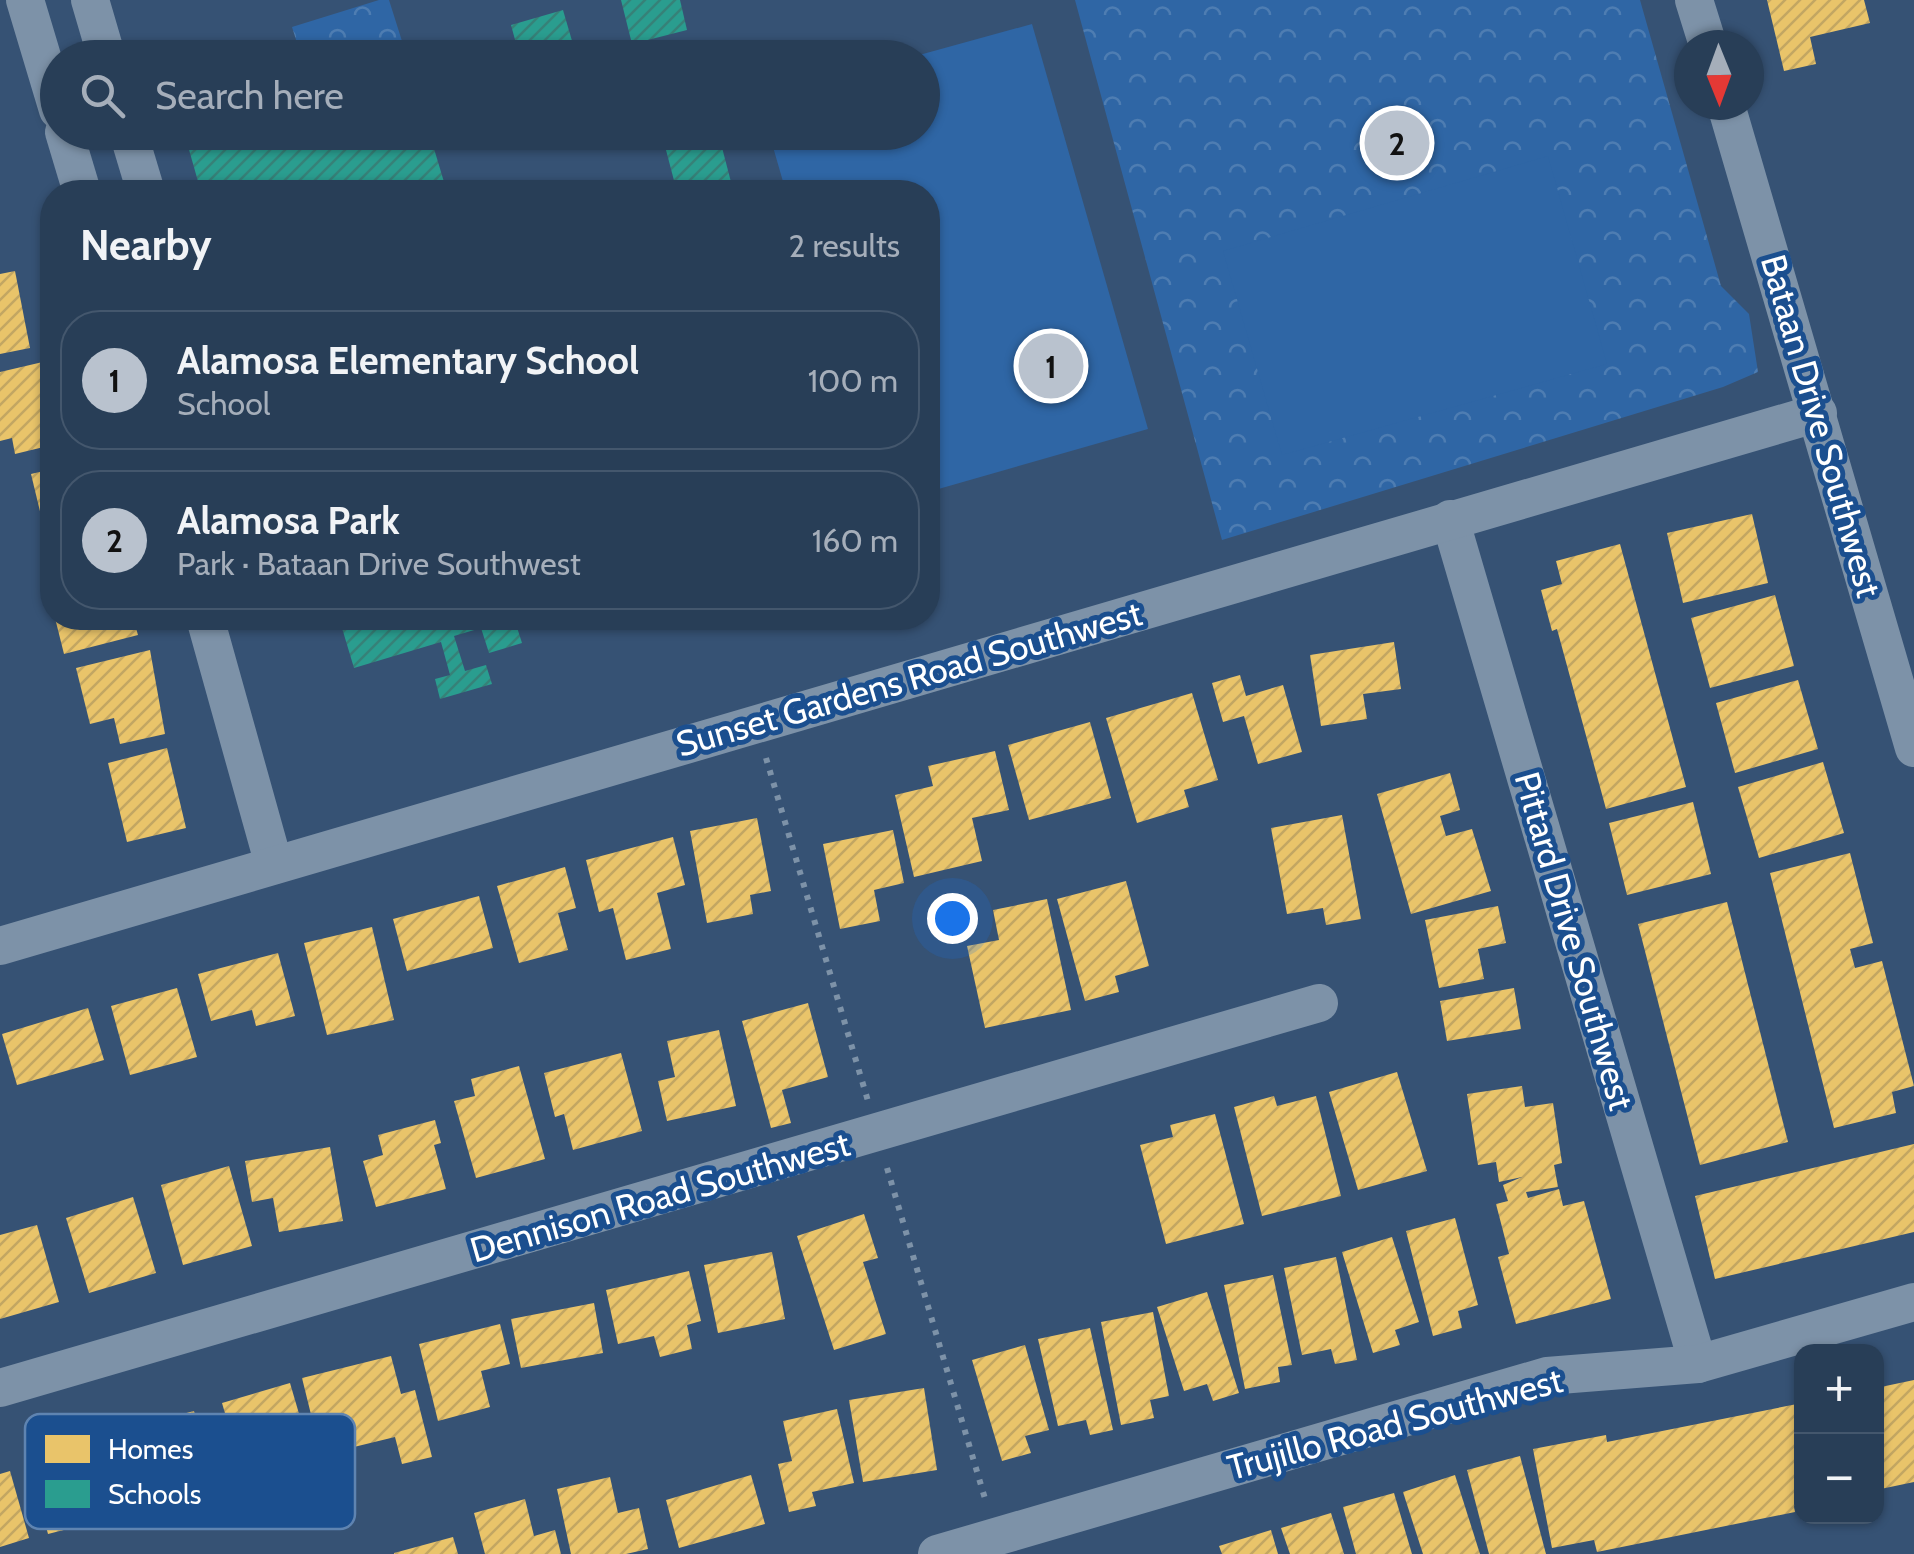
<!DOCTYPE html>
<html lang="en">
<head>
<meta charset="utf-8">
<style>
  :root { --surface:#283e57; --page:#344961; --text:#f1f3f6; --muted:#a5aeba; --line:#44576d; --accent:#b9c2ce }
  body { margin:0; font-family:Cabin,sans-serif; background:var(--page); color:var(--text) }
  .controls { position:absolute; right:30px; bottom:30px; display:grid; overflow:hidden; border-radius:20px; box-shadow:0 2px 8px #0004 }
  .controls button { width:90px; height:90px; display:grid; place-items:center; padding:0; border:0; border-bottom:2px solid var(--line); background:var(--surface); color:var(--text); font:50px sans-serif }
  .compass { position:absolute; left:1674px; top:30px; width:90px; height:90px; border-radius:50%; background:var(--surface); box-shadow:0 2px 8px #0004; rotate:179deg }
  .you { position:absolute; left:952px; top:918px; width:35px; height:35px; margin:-25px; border:8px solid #fff; border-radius:50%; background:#1a73e8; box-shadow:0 0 0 15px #1a73e833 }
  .badge { display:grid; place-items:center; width:65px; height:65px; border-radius:50%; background:var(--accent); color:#111; font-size:32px; font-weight:700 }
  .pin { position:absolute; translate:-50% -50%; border:5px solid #fff; box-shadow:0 2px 10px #0006 }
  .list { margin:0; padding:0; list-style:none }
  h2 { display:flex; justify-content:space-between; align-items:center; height:130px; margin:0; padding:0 40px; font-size:42px }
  h2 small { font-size:32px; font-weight:400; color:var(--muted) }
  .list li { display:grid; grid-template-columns:65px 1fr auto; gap:30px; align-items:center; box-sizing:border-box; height:140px; margin:0 20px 20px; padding:0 20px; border:2px solid var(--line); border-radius:40px }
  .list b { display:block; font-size:38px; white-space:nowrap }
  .list p { margin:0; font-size:32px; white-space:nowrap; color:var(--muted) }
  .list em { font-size:32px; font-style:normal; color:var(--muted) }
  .icon { flex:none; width:55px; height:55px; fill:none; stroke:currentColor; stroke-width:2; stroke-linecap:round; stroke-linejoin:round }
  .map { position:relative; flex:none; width:1914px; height:1554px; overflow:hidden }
  .search { position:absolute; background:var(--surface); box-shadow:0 2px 8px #0004; left:40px; top:40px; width:900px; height:110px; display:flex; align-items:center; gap:25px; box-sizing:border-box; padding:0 35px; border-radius:55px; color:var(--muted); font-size:38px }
  .panel { position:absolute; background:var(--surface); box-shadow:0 2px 8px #0004; left:40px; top:180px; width:900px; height:450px; border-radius:40px }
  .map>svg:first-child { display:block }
</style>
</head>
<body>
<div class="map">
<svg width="1914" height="1554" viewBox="0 0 1914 1554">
  <defs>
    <pattern id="park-crowns" width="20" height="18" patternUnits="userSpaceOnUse" patternTransform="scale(2.5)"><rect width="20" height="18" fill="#2f66a5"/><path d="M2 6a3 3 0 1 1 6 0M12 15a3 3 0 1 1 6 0" fill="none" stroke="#4e7db2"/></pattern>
    <pattern id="homes-hatch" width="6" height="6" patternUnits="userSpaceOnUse" patternTransform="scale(2.5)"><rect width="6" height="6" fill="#e9c46a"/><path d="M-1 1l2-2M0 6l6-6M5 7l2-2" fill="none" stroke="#c2a662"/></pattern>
    <pattern id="schools-hatch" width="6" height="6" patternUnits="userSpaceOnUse" patternTransform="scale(2.5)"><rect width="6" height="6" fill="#2a9d8f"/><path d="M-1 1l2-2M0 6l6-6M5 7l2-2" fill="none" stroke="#368178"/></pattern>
  </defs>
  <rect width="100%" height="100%" fill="#365274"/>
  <g fill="url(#park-crowns)">
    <polygon points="379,0 389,0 407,57 322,57 317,41 298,46 292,27"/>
    <polygon points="1075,0 1640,0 1721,286 1749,314 1758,372 1723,387 1222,540"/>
  </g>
  <g fill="#2f66a5">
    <polygon points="1032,24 1148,429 928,492 928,192 786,192 769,133 922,132 922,58 912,57"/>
    <polygon points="1548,156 1607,364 1282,455 1223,251"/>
  </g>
  <g fill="url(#homes-hatch)">
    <polygon points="1767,0 1864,0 1870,23 1810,37 1816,64 1784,71"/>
    <polygon points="15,271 30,348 0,354 0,274"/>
    <polygon points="47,361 52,385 52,445 15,454 12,438 0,441 0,372"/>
    <polygon points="52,469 52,557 51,557 31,474"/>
    <polygon points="1752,514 1768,583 1683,603 1667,533"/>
    <polygon points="1620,544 1686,787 1606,809 1557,629 1552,631 1541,590 1562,584 1556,561"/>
    <polygon points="1775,595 1794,666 1710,688 1691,618"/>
    <polygon points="55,618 133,618 138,635 64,654"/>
    <polygon points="1394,642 1401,689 1363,694 1367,719 1321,726 1310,655"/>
    <polygon points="150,650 165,734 120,744 114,718 90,724 76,668"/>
    <polygon points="1240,675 1246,696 1283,685 1302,752 1258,764 1244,716 1223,722 1212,683"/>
    <polygon points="1798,680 1818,749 1735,773 1716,703"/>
    <polygon points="1192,693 1218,780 1184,790 1189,807 1137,823 1106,718"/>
    <polygon points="1090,722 1111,798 1029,820 1008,745"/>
    <polygon points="167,748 186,828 127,842 108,763"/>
    <polygon points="995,751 1009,810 972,818 982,861 914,877 895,795 933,786 928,766"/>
    <polygon points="1823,762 1844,833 1759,858 1738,787"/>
    <polygon points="1450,773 1460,810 1440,816 1446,836 1472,829 1491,891 1411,914 1377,794"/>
    <polygon points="1693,802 1711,874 1627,895 1609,823"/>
    <polygon points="1342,815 1361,919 1326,925 1323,908 1287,914 1271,828"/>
    <polygon points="757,818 771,891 750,895 753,914 707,923 690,831"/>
    <polygon points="893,830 904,883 874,890 880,921 840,929 823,844"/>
    <polygon points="673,837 685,885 657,893 671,949 626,960 613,908 599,912 586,860"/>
    <polygon points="1850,853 1873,943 1850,949 1855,968 1882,961 1914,1086 1892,1092 1896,1113 1834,1128 1770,873"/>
    <polygon points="565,867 576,908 558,913 568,950 519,963 497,886"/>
    <polygon points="1126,881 1149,966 1115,976 1119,992 1085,1001 1057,899"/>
    <polygon points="479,896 493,948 407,971 393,919"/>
    <polygon points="1047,899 1071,1010 985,1028 967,946 999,940 993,910"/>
    <polygon points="1727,902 1788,1142 1700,1165 1638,924"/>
    <polygon points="1498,906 1506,943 1478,949 1484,979 1439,988 1425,920"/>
    <polygon points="372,927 394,1020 327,1035 304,943"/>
    <polygon points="278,953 295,1016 256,1026 252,1010 211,1021 198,974"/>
    <polygon points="177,988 197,1057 130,1075 111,1006"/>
    <polygon points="1514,988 1521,1029 1447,1041 1440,1001"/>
    <polygon points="808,1003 828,1077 782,1090 791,1123 771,1128 742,1021"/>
    <polygon points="88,1008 104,1060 17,1085 2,1034"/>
    <polygon points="719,1030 736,1106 667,1121 658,1081 675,1077 667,1041"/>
    <polygon points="621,1053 642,1131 573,1150 564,1114 555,1117 544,1073"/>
    <polygon points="519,1066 545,1159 476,1178 454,1101 475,1096 471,1079"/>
    <polygon points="1397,1072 1427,1171 1358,1190 1329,1092"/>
    <polygon points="1522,1086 1525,1107 1553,1103 1562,1163 1554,1165 1558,1187 1526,1192 1528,1198 1559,1189 1563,1206 1584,1201 1611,1299 1516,1324 1498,1257 1509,1254 1496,1204 1508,1201 1503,1185 1522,1177 1499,1182 1496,1162 1478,1165 1467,1094"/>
    <polygon points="1274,1096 1277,1106 1316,1096 1341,1196 1262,1216 1234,1107"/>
    <polygon points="1215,1114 1244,1224 1166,1244 1140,1145 1173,1137 1170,1125"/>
    <polygon points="435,1120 441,1143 434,1145 446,1189 376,1207 363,1161 383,1155 378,1135"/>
    <polygon points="1914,1144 1914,1232 1715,1279 1695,1196"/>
    <polygon points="330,1147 343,1221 279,1232 273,1198 252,1202 245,1161"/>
    <polygon points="229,1166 252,1246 183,1265 161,1185"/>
    <polygon points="133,1197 156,1273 89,1293 66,1218"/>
    <polygon points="864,1214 878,1258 863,1262 886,1334 834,1350 797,1236"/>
    <polygon points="1455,1218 1478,1305 1458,1311 1462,1328 1433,1336 1406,1231"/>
    <polygon points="37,1225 59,1302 0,1319 0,1235"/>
    <polygon points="1392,1237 1419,1322 1395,1330 1400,1345 1373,1353 1342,1252"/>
    <polygon points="772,1252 785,1319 718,1333 704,1265"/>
    <polygon points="1336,1257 1357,1360 1335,1364 1331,1349 1302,1355 1284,1268"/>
    <polygon points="689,1271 701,1321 687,1325 692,1349 660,1357 654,1336 618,1344 606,1290"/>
    <polygon points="1273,1275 1292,1365 1278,1367 1280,1382 1245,1389 1224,1285"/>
    <polygon points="1207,1292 1239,1393 1213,1401 1207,1384 1184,1391 1157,1307"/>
    <polygon points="594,1303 603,1353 521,1368 511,1319"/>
    <polygon points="1153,1312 1169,1396 1150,1400 1154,1418 1121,1425 1101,1322"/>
    <polygon points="500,1324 510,1364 481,1371 490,1407 438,1421 419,1344"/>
    <polygon points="1090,1328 1113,1430 1090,1435 1086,1420 1058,1426 1038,1339"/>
    <polygon points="1025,1345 1049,1430 1025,1436 1031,1453 1002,1461 972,1360"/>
    <polygon points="391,1356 401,1394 415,1390 432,1457 402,1464 395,1437 321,1455 302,1378"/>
    <polygon points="1914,1380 1914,1482 1876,1490 1876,1388"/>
    <polygon points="290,1383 312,1458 244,1478 222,1403"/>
    <polygon points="924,1388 937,1470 863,1482 849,1400"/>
    <polygon points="1802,1403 1802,1504 1794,1506 1795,1512 1597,1552 1594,1540 1552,1548 1533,1449 1606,1435 1607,1442"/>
    <polygon points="837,1409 854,1483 812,1492 816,1506 789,1512 778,1464 792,1461 783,1421"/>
    <polygon points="194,1411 215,1488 147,1506 126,1429"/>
    <polygon points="98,1441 109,1482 90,1488 99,1521 48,1534 28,1460"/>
    <polygon points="1520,1456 1546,1554 1489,1554 1467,1470"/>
    <polygon points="10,1471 29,1538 0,1547 0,1474"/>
    <polygon points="751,1475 765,1524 679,1548 666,1500"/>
    <polygon points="1455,1475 1480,1554 1423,1554 1403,1492"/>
    <polygon points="610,1477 618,1513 639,1508 648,1549 626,1554 571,1554 557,1489"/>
    <polygon points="1394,1493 1412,1554 1356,1554 1343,1507"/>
    <polygon points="525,1499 534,1536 555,1530 561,1554 485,1554 474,1513"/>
    <polygon points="1331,1513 1344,1554 1290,1554 1281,1528"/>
    <polygon points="1271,1530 1278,1554 1222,1554 1219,1546"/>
    <polygon points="453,1537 458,1554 394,1554 394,1553"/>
  </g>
  <g fill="url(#schools-hatch)">
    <polygon points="621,0 680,0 687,30 632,44"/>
    <polygon points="563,10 577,58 520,58 511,25"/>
    <polygon points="184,132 313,132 318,149 375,132 429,132 447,192 317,192 314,183 281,192 201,192"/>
    <polygon points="719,136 731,182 677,192 666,150"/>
    <polygon points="339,618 514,618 522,643 489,653 481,628 454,636 465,671 486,665 492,684 440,699 435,679 450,675 441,642 354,668"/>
  </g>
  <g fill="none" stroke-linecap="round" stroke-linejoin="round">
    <g stroke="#7d92a8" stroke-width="6" stroke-dasharray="5 8" stroke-linecap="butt">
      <polyline points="766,758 868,1101"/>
      <polyline points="887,1168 986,1502"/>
    </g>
    <g stroke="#7d92a8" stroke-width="38">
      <polyline points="25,0 58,110"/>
      <polyline points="90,0 107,58"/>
      <polyline points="1694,0 1708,45"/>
      <polyline points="1726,105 1914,748"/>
      <polyline points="64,132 82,192"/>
      <polyline points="128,132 146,192"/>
      <polyline points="1450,519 1698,1364"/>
      <polyline points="205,618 274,865"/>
      <polyline points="0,946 1818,413"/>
      <polyline points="0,1388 1319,1003"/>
      <polyline points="937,1554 1547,1376 1698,1364 1914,1302"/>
    </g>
  </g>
  <g text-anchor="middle" stroke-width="10" stroke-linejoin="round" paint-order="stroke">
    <g font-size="35" fill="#fff" stroke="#1b4f8f">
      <text transform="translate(1821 426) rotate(74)" y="12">Bataan Drive Southwest</text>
      <text transform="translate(909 679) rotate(-16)" y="12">Sunset Gardens Road Southwest</text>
      <text transform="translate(1574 941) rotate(74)" y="12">Pittard Drive Southwest</text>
      <text transform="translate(660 1197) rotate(-16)" y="12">Dennison Road Southwest</text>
      <text transform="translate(1395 1424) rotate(-15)" y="12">Trujillo Road Southwest</text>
    </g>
  </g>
  <rect x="25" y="1414" width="330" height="115" rx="15" fill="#1b4f8f" stroke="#5f84b1" stroke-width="2.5"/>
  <rect x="45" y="1435" width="45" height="28" fill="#e9c46a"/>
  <rect x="45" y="1480" width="45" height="28" fill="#2a9d8f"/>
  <g font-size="28" fill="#fff">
    <text x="108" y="1459">Homes</text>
    <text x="108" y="1504">Schools</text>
  </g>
</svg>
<div class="controls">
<button>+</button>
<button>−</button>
</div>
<svg class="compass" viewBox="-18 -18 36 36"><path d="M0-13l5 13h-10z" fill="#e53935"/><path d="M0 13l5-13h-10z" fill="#a5aeba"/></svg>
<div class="you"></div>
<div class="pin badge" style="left:1051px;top:366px">1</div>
<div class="pin badge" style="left:1397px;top:143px">2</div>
<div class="search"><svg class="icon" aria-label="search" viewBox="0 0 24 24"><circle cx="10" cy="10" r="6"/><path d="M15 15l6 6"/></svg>Search here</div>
<section class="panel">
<h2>Nearby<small>2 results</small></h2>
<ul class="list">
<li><span class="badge">1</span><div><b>Alamosa Elementary School</b><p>School</p></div><em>100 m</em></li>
<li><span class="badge">2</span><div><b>Alamosa Park</b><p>Park · Bataan Drive Southwest</p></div><em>160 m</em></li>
</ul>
</section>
</div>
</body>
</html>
